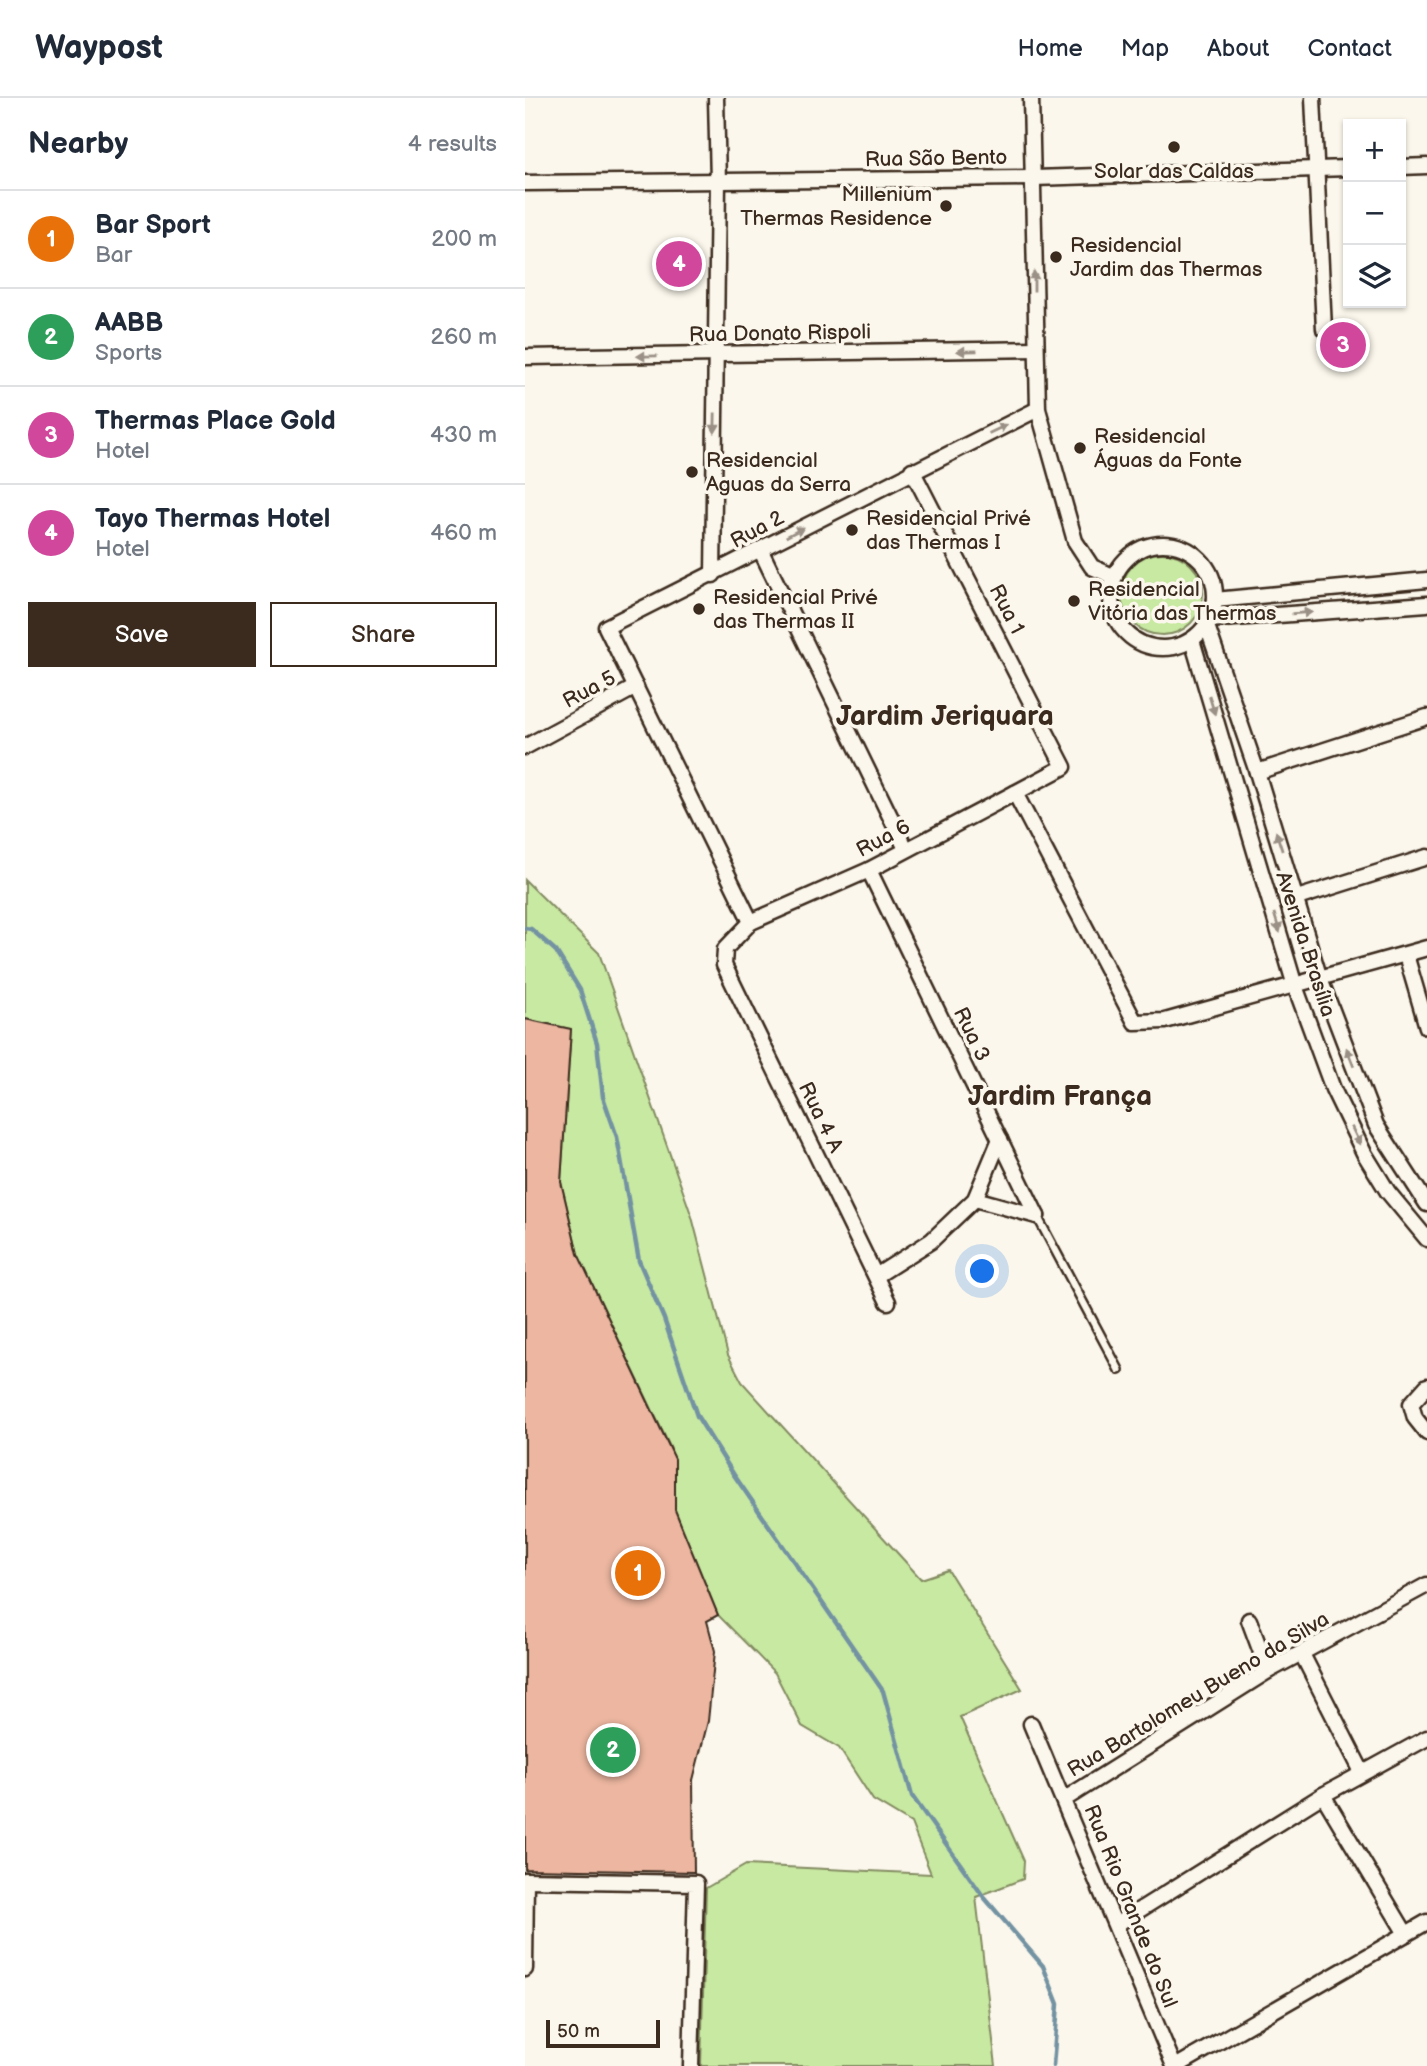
<!DOCTYPE html>
<html lang="en">
<head>
<meta charset="utf-8">
<style>
  :root { --surface:#fff; --page:#f6f6f7; --text:#1f2937; --muted:#747a83; --line:#e0e1e3; --accent:#3b2a1e }
  body { margin:0; font-family:"Balsamiq Sans",sans-serif; background:var(--page); color:var(--text) }
  .controls { position:absolute; right:21px; top:21px; display:grid; overflow:hidden; border-radius:0px; box-shadow:0 2px 5px #0004 }
  .controls button { width:63px; height:63px; display:grid; place-items:center; padding:0; border:0; border-bottom:2px solid var(--line); background:var(--surface); color:var(--text); font:35px sans-serif }
  .scale { position:absolute; left:21px; bottom:18px; width:114px; box-sizing:border-box; padding-left:7px; border:4px solid #3b2a1e; border-top:0; font-size:19px; line-height:24px; white-space:nowrap; color:#3b2a1e; -webkit-text-stroke:5px #fbf7ec; paint-order:stroke }
  .you { position:absolute; left:458px; top:1174px; width:24px; height:24px; margin:-18px; border:5px solid #fff; border-radius:50%; background:#1a73e8; box-shadow:0 0 0 10px #1a73e833 }
  .badge { display:grid; place-items:center; width:46px; height:46px; border-radius:50%; background:var(--accent); color:#fff; font-size:23px; font-weight:700 }
  .pin { position:absolute; translate:-50% -50%; border:4px solid #fff; box-shadow:0 2px 7px #0006 }
  .list { margin:0; padding:0; list-style:none }
  h2 { display:flex; justify-content:space-between; align-items:center; height:91px; margin:0; padding:0 28px; font-size:30px }
  h2 small { font-size:23px; font-weight:400; color:var(--muted) }
  .list li { display:grid; grid-template-columns:46px 1fr auto; gap:21px; align-items:center; box-sizing:border-box; height:98px; padding:0 28px; border-top:2px solid var(--line) }
  .list b { display:block; font-size:26px; white-space:nowrap }
  .list p { margin:0; font-size:23px; white-space:nowrap; color:var(--muted) }
  .list em { font-size:23px; font-style:normal; color:var(--muted) }
  .actions { display:flex; gap:14px; padding:21px 28px }
  .actions a { flex:1; padding:16px 0; border:2px solid var(--accent); border-radius:0px; text-align:center; font-size:24px; color:var(--accent) }
  .actions .main { background:var(--accent); color:#fff }
  .icon { flex:none; width:38px; height:38px; fill:none; stroke:currentColor; stroke-width:2; stroke-linecap:round; stroke-linejoin:round }
  .map { position:relative; flex:none; width:902px; height:1968px; overflow:hidden }
  header { display:flex; align-items:center; gap:42px; box-sizing:border-box; height:98px; padding:0 35px; background:var(--surface); border-bottom:2px solid var(--line) }
  header strong { font-size:33px }
  nav { display:flex; gap:38px; margin-inline-start:auto; font-size:24px }
  main { display:flex }
  aside { flex:1; background:var(--surface) }
  .map>svg:first-child { display:block }
</style>
</head>
<body>
<header>
<strong>Waypost</strong>
<nav><a>Home</a><a>Map</a><a>About</a><a>Contact</a></nav>
</header>
<main>
<aside>
<h2>Nearby<small>4 results</small></h2>
<ul class="list">
<li><span class="badge" style="background:#e8710a">1</span><div><b>Bar Sport</b><p>Bar</p></div><em>200 m</em></li>
<li><span class="badge" style="background:#2e9e5b">2</span><div><b>AABB</b><p>Sports</p></div><em>260 m</em></li>
<li><span class="badge" style="background:#d1479c">3</span><div><b>Thermas Place Gold</b><p>Hotel</p></div><em>430 m</em></li>
<li><span class="badge" style="background:#d1479c">4</span><div><b>Tayo Thermas Hotel</b><p>Hotel</p></div><em>460 m</em></li>
</ul>
<div class="actions"><a class="main">Save</a><a>Share</a></div>
</aside>
<div class="map">
<svg width="902" height="1968" viewBox="0 0 902 1968">
  <rect width="100%" height="100%" fill="#fbf7ec"/>
  <filter id="ink" filterUnits="userSpaceOnUse"><feTurbulence type="fractalNoise" baseFrequency=".0143" numOctaves="2"/><feDisplacementMap in="SourceGraphic" scale="14" xChannelSelector="R" yChannelSelector="G"/><feConvolveMatrix kernelMatrix="1 2 1 2 8 2 1 2 1" color-interpolation-filters="sRGB"/></filter>
  <g filter="url(#ink)">
    <g fill="#c8e9a2" stroke="#828a60" stroke-width="2">
      <circle cx="637" cy="496" r="41"/>
      <polygon points="0,782 74,855 167,1119 203,1257 217,1284 396,1481 423,1472 497,1591 435,1619 499,1763 498,1781 451,1799 471,1968 176,1968 181,1790 221,1767 406,1776 386,1725 348,1702 314,1650 277,1628 250,1575 193,1517 150,1412 146,1351 53,1156 36,1084 46,931 0,921"/>
    </g>
    <g fill="none" stroke-linecap="round" stroke-linejoin="round">
      <polyline stroke="#7392a2" stroke-width="4.5" points="0,830 6,831 31,853 55,892 72,945 78,999 92,1039 114,1163 139,1221 172,1318 209,1377 358,1593 387,1698 458,1798 518,1868 533,1906 528,1968"/>
    </g>
    <polygon fill="#ecb6a0" stroke="#3b2a1e" stroke-width="2" points="0,921 46,931 36,1084 53,1156 150,1361 150,1412 193,1517 182,1523 190,1553 183,1623 168,1682 169,1774 0,1771"/>
    <g fill="none" stroke-linecap="round" stroke-linejoin="round">
      <g stroke="#3b2a1e" stroke-width="12">
        <polyline id="lane" points="512,1118 594,1272"/>
      </g>
      <g stroke="#3b2a1e" stroke-width="19">
        <g id="street">
          <polyline points="506,0 513,311 550,443 567,469 590,479"/>
          <polyline points="788,0 799,231"/>
          <polyline points="876,69 902,68"/>
          <polyline points="0,85 509,80 823,70"/>
          <polyline points="0,259 510,251"/>
          <circle cx="638" cy="498" r="52"/>
          <polyline points="236,453 381,751"/>
          <polyline points="188,477 193,84 191,0"/>
          <polyline points="690,502 902,482"/>
          <polyline points="684,522 902,506"/>
          <polyline points="682,528 732,674 795,881 851,1027 902,1106"/>
          <polyline points="667,542 770,888 808,991 839,1055 863,1094 902,1141"/>
          <polyline points="0,649 111,589"/>
          <polyline points="732,674 902,619"/>
          <polyline points="490,695 610,924 640,923 902,850"/>
          <polyline points="344,772 512,1118"/>
          <polyline points="772,800 902,759"/>
          <polyline points="226,824 81,529 513,311"/>
          <polyline points="881,857 902,929"/>
          <polyline points="450,1101 512,1118"/>
          <polyline points="351,1178 406,1143 450,1101 475,1041"/>
          <polyline points="363,1204 199,867 200,851 226,824 344,772 539,669 387,372"/>
          <polyline points="902,1288 886,1306 890,1320 902,1335"/>
          <polyline points="724,1522 743,1573"/>
          <polyline points="777,1556 837,1674"/>
          <polyline points="506,1626 649,1968"/>
          <polyline points="798,1697 881,1836"/>
          <polyline points="540,1701 743,1573 902,1487"/>
          <polyline points="0,1782 171,1785 166,1968"/>
          <polyline points="592,1826 798,1697 902,1640"/>
          <polyline points="0,1871 1,1782"/>
          <polyline points="652,1968 902,1824"/>
        </g>
      </g>
      <use href="#lane" stroke="#fbf7ec" stroke-width="7"/>
      <use href="#street" stroke="#fbf7ec" stroke-width="14"/>
    </g>
    <defs><path id="oneway-solid" d="M-6-.8H1V-3.2L6.5 0L1 3.2V.8H-6Z" transform="scale(1.75)"/></defs>
    <g fill="#9b9085">
      <use href="#oneway-solid" transform="translate(509 183) rotate(-90)"/>
      <use href="#oneway-solid" transform="translate(442 253) rotate(179)"/>
      <use href="#oneway-solid" transform="translate(122 258) rotate(179)"/>
      <use href="#oneway-solid" transform="translate(190 325) rotate(91)"/>
      <use href="#oneway-solid" transform="translate(473 331) rotate(-26)"/>
      <use href="#oneway-solid" transform="translate(270 434) rotate(-28)"/>
      <use href="#oneway-solid" transform="translate(777 515) rotate(-4)"/>
      <use href="#oneway-solid" transform="translate(687 607) rotate(73)"/>
      <use href="#oneway-solid" transform="translate(754 743) rotate(-108)"/>
      <use href="#oneway-solid" transform="translate(752 825) rotate(73)"/>
      <use href="#oneway-solid" transform="translate(825 959) rotate(-111)"/>
      <use href="#oneway-solid" transform="translate(831 1038) rotate(64)"/>
    </g>
  </g>
  <g fill="#3b2a1e" stroke="#fbf7ec" stroke-width="2.5">
    <circle cx="649" cy="49" r="7"/>
    <circle cx="421" cy="108" r="7"/>
    <circle cx="531" cy="159" r="7"/>
    <circle cx="555" cy="350" r="7"/>
    <circle cx="167" cy="374" r="7"/>
    <circle cx="327" cy="432" r="7"/>
    <circle cx="549" cy="503" r="7"/>
    <circle cx="174" cy="511" r="7"/>
  </g>
  <g text-anchor="middle" stroke-width="7" stroke-linejoin="round" paint-order="stroke">
    <g font-size="21" fill="#3b2a1e" stroke="#fbf7ec">
      <text transform="translate(411 60) rotate(-1)" y="7">Rua São Bento</text>
      <text transform="translate(255 235) rotate(-1)" y="7">Rua Donato Rispoli</text>
      <text transform="translate(232 431) rotate(-28)" y="7">Rua 2</text>
      <text transform="translate(482 511) rotate(63)" y="7">Rua 1</text>
      <text transform="translate(64 591) rotate(-28)" y="7">Rua 5</text>
      <text transform="translate(358 740) rotate(-28)" y="7">Rua 6</text>
      <text transform="translate(781 846) rotate(72)" y="7">Avenida Brasília</text>
      <text transform="translate(447 936) rotate(64)" y="7">Rua 3</text>
      <text transform="translate(296 1019) rotate(64)" y="7">Rua 4 A</text>
      <text transform="translate(673 1596) rotate(-31)" y="7">Rua Bartolomeu Bueno da Silva</text>
      <text transform="translate(606 1808) rotate(68)" y="7">Rua Rio Grande do Sul</text>
    </g>
    <g font-size="21" fill="#3b2a1e" stroke="#fbf7ec" text-anchor="start">
      <text x="649" y="80" text-anchor="middle">Solar das Caldas</text>
      <text x="407" y="103" text-anchor="end">Millenium<tspan x="407" dy="24">Thermas Residence</tspan></text>
      <text x="545" y="154">Residencial<tspan x="545" dy="24">Jardim das Thermas</tspan></text>
      <text x="569" y="345">Residencial<tspan x="569" dy="24">Águas da Fonte</tspan></text>
      <text x="181" y="369">Residencial<tspan x="181" dy="24">Aguas da Serra</tspan></text>
      <text x="341" y="427">Residencial Privé<tspan x="341" dy="24">das Thermas I</tspan></text>
      <text x="563" y="498">Residencial<tspan x="563" dy="24">Vitória das Thermas</tspan></text>
      <text x="188" y="506">Residencial Privé<tspan x="188" dy="24">das Thermas II</tspan></text>
    </g>
    <g font-size="28" font-weight="bold" fill="#3b2a1e" stroke="#fbf7ec">
      <text x="420" y="627">Jardim Jeriquara</text>
      <text x="535" y="1007">Jardim França</text>
    </g>
  </g>
</svg>
<div class="controls">
<button>+</button>
<button>−</button>
<button><svg class="icon" aria-label="layers" viewBox="0 0 24 24"><path d="M12 4l9 5-9 5-9-5zM3 14l9 5 9-5"/></svg></button>
</div>
<div class="scale">50 m</div>
<div class="you"></div>
<div class="pin badge" style="left:113px;top:1475px;background:#e8710a">1</div>
<div class="pin badge" style="left:88px;top:1652px;background:#2e9e5b">2</div>
<div class="pin badge" style="left:818px;top:247px;background:#d1479c">3</div>
<div class="pin badge" style="left:154px;top:166px;background:#d1479c">4</div>
</div>
</main>
</body>
</html>
